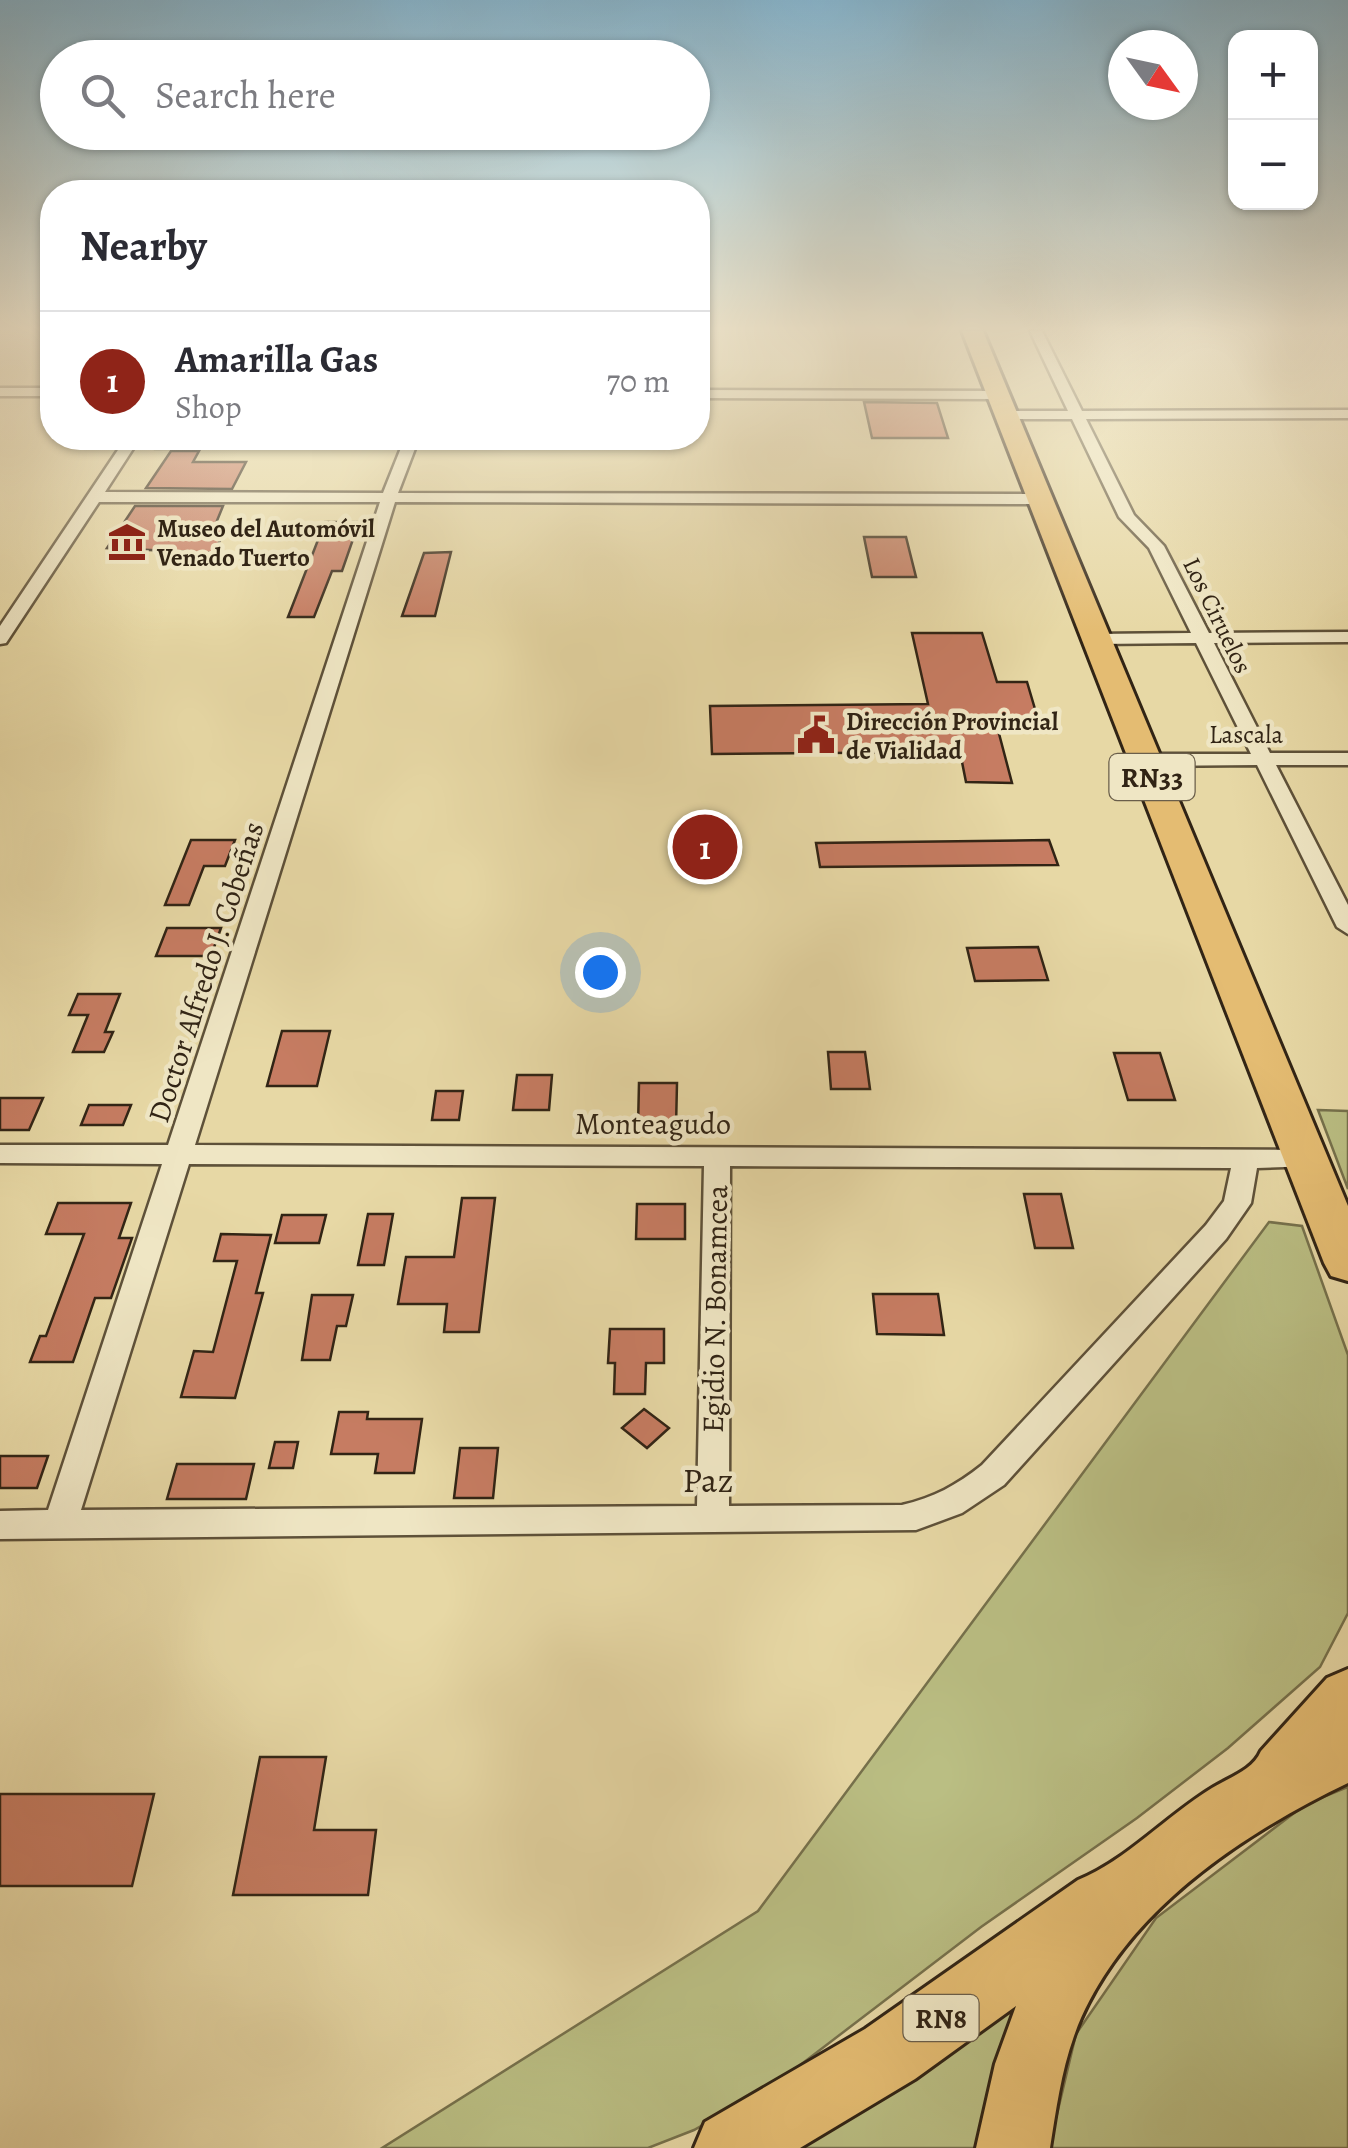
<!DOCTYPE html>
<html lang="en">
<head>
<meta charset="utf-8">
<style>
  :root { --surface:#fff; --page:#f7f7f7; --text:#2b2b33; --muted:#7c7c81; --line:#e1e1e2; --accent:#8f2418 }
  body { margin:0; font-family:Alegreya,serif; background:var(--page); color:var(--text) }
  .controls { position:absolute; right:30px; top:30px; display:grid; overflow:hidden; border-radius:20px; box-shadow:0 2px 8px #0004 }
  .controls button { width:90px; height:90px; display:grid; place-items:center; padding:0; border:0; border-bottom:2px solid var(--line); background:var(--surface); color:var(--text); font:50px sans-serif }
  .compass { position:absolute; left:1108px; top:30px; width:90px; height:90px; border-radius:50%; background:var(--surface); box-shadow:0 2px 8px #0004; rotate:123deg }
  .you { position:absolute; left:600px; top:972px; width:35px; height:35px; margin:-25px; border:8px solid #fff; border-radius:50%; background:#1a73e8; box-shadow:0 0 0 15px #1a73e833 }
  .badge { display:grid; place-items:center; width:65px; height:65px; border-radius:50%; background:var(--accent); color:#fff; font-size:32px; font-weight:700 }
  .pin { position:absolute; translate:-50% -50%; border:5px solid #fff; box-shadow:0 2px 10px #0006 }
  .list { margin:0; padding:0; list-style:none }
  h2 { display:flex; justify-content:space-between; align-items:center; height:130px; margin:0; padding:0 40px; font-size:42px }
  h2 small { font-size:32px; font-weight:400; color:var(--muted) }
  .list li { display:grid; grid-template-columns:65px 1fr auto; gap:30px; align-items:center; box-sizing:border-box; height:140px; padding:0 40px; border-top:2px solid var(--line) }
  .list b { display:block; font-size:38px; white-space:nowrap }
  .list p { margin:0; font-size:32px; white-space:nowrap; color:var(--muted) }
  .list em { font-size:32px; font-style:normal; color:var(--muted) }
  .icon { flex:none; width:55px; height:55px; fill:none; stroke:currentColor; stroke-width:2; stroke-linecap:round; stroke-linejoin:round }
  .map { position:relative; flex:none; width:1348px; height:2148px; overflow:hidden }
  .search { position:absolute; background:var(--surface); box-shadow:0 2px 8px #0004; left:40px; top:40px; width:670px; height:110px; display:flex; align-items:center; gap:25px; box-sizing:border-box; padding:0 35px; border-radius:55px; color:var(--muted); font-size:38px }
  .panel { position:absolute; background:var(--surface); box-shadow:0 2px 8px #0004; left:40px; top:180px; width:670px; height:270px; border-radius:40px }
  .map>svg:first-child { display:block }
</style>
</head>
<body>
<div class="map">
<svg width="1348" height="2148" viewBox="0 0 1348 2148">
  <rect width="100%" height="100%" fill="#e7d8a5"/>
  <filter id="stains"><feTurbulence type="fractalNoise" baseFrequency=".002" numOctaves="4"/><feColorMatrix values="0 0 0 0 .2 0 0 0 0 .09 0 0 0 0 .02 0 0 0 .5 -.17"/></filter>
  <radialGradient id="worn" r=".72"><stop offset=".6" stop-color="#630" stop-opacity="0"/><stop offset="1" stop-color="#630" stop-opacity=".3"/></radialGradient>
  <g fill="#babe83" stroke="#76714c" stroke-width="2.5">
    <polygon points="163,438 398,438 395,448 156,449"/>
    <polygon points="1318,1110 1348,1111 1348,1189"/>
    <polygon points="1269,1222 1302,1226 1348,1355 1348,1613 1320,1667 1228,1748 1137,1818 981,1927 778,2082 694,2130 648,2148 382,2148 758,1911"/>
    <polygon points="1348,1787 1348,2148 1049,2148 1076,2034 1156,1918 1306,1804"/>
    <polygon points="1035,1982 985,2148 797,2148 838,2125"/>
  </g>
  <g fill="#c67c62" stroke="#312415" stroke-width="2.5">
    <polygon points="864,402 937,403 948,438 872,438"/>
    <polygon points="171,451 199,451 193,462 246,462 232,489 146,488"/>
    <polygon points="135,506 223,506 214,528 226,528 214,553 107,548"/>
    <polygon points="325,522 359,522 342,571 332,571 314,617 288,617"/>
    <polygon points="864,537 906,537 916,577 872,577"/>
    <polygon points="451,552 435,616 402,616 424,553"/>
    <polygon points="912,633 982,633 997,682 1027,682 1040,726 997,726 1012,783 966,782 960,752 712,754 710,706 928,704"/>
    <polygon points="191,840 235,840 225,866 204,866 189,905 165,905"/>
    <polygon points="1049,840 1058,865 820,867 816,843"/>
    <polygon points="167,928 221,928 211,956 156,956"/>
    <polygon points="1038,947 1048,980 975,981 967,948"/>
    <polygon points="78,994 120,994 105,1032 113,1032 104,1052 73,1052 88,1015 69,1015"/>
    <polygon points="282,1031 330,1031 317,1086 267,1086"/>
    <polygon points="828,1052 865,1052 870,1089 831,1089"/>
    <polygon points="1114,1053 1160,1053 1175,1100 1128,1100"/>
    <polygon points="517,1075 552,1075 549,1110 513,1110"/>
    <polygon points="639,1083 677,1083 676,1127 638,1127"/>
    <polygon points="436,1091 463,1091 459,1120 432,1120"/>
    <polygon points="0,1098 43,1098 29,1130 0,1130"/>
    <polygon points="89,1105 131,1105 123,1125 81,1125"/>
    <polygon points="1024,1194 1061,1194 1073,1248 1035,1248"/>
    <polygon points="462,1198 495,1198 479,1332 444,1332 447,1304 398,1304 406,1257 454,1257"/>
    <polygon points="58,1203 131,1203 119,1238 132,1238 111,1298 95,1298 73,1362 30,1362 40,1336 46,1336 84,1234 46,1234"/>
    <polygon points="637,1204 685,1204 685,1239 636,1239"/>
    <polygon points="368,1214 393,1214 384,1265 358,1265"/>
    <polygon points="282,1215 326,1215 319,1243 275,1243"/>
    <polygon points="221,1234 271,1235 256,1293 263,1293 235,1398 181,1397 194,1351 213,1352 237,1261 214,1261"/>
    <polygon points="873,1294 938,1294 944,1335 877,1334"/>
    <polygon points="312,1295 353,1295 346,1326 337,1326 330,1360 302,1360"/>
    <polygon points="610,1329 664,1329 664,1363 646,1363 645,1394 614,1394 615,1363 608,1363"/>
    <polygon points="644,1409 669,1428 647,1448 622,1428"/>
    <polygon points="339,1412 368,1412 367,1419 422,1419 414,1473 375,1473 378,1454 331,1454"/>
    <polygon points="275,1442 298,1442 293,1468 269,1468"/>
    <polygon points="460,1448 498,1448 493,1498 454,1498"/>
    <polygon points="0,1456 48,1456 37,1488 0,1488"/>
    <polygon points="177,1464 254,1464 246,1499 167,1499"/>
    <polygon points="260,1757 326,1757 314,1830 376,1830 368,1895 233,1895"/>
    <polygon points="0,1794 154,1794 132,1886 0,1886"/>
  </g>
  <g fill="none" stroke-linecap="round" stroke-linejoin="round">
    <g stroke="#5e5139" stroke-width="5">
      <g id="minor">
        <polygon points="1030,331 1042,331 1082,411 1348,410 1348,418 1086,419 1134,515 1164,546 1209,633 1348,632 1348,642 1214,643 1270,753 1348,753 1348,765 1276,765 1348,905 1348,934 1337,927 1257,765 1145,766 1135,760 1145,754 1251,754 1196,643 1096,644 1087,639 1096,634 1191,633 1149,548 1119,517 1072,419 1008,419 1001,415 1008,411 1068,411"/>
        <rect x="0" y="388" width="52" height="8"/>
        <polygon points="698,390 999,391 1006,395 999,399 698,398"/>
        <path d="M126,438H140L105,492L383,493L405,438H419L398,493L1039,494L1047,499L1039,504L395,502L195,1145L1306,1150L1315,1152L1319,1159L1315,1166L1257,1168L1251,1203L1226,1239L1004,1485L962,1513L916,1530L0,1539V1511L48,1510L162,1164L0,1163V1145H168L380,502H99L6,643L0,644V626ZM189,1164L704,1166L697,1506L81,1510ZM730,1166L1231,1168L1224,1201L1206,1225L982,1465C957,1485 933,1498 902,1505L729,1506Z"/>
      </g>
    </g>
    <g stroke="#312415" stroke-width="6">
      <g id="trunk">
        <polygon points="962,331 983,331 1348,1206 1348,1281 1331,1276 1324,1263"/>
        <path d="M1348,1669V1783C1238,1836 1118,1916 1074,2036C1061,2072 1056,2111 1050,2148H976L995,2064L1016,2006L915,2079L800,2148H694L705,2122L865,2029L1078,1880C1127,1860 1166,1816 1212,1788C1230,1777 1253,1770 1261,1751L1327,1678Z"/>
      </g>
    </g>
    <use href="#minor" fill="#efe6c4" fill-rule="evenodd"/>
    <use href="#trunk" fill="#e4bc72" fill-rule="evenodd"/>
  </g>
  <linearGradient id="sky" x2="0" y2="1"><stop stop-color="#87b6cf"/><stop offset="0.52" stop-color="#f4edd6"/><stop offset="1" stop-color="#f4edd6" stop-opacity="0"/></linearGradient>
  <rect width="1348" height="632" fill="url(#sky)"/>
  <defs>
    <g id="museum-bare" transform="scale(3)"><path d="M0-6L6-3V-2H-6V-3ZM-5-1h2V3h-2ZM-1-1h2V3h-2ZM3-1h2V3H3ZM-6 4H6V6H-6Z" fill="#8f2418" stroke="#efe6c4" stroke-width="2.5" paint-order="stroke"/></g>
    <g id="civic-bare" transform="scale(3)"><path d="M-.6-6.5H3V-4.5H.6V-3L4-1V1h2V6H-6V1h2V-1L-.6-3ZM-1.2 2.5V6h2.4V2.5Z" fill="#8f2418" stroke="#efe6c4" stroke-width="2.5" paint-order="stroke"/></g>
  </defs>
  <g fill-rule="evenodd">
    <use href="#museum-bare" x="127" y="542"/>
    <use href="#civic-bare" x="816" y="735"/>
  </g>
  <g text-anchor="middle" stroke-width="9" stroke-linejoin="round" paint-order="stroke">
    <g font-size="25" font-weight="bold" fill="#312415" stroke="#efe6c4" text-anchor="start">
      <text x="157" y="537">Museo del Automóvil<tspan x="157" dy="29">Venado Tuerto</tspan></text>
      <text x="846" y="730">Dirección Provincial<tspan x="846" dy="29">de Vialidad</tspan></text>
    </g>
    <g font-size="25" fill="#312415" stroke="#efe6c4">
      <text transform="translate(1218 615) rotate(64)" y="9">Los Ciruelos</text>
      <text x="1246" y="743">Lascala</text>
    </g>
    <g fill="#efe6c4" stroke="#6a5e4a" stroke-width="2.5">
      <rect x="1109.5" y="754" width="85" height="46" rx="8"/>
      <rect x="903.5" y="1995" width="75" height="46" rx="8"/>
    </g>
    <g font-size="28" font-weight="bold" fill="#312415">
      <text x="1152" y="787">RN33</text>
      <text x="941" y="2028">RN8</text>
    </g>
    <g font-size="30" fill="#312415" stroke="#efe6c4">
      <text transform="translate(206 972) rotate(-72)" y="10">Doctor Alfredo J. Cobeñas</text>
      <text x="653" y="1134">Monteagudo</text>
      <text transform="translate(715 1309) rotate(-89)" y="10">Egidio N. Bonamcea</text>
    </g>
    <g font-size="35" fill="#312415" stroke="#efe6c4">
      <text x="708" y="1492">Paz</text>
    </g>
  </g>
  <rect width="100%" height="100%" filter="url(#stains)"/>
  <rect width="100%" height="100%" fill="url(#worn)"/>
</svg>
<div class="controls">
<button>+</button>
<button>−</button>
</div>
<svg class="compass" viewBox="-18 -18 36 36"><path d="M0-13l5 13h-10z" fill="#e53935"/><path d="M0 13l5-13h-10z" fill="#7c7c81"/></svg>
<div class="you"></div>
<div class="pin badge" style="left:705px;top:847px">1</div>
<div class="search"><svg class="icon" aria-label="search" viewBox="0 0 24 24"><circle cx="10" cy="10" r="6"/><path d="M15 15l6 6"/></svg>Search here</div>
<section class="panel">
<h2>Nearby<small></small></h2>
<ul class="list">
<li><span class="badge">1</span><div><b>Amarilla Gas</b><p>Shop</p></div><em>70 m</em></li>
</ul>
</section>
</div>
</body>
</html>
